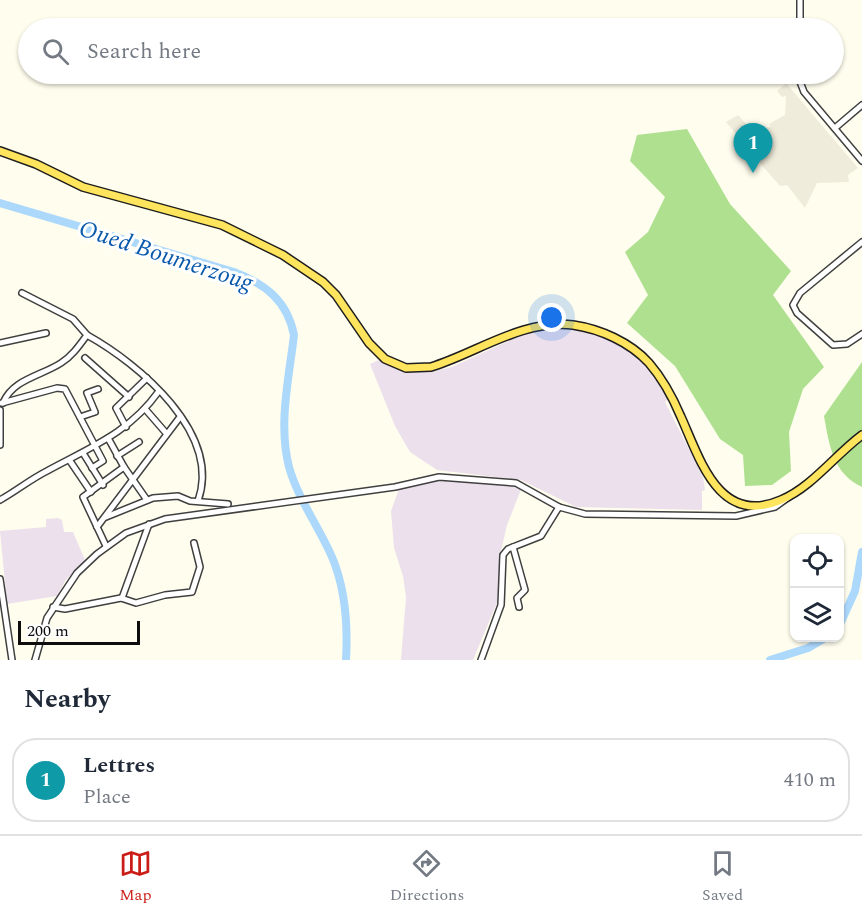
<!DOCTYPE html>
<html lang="en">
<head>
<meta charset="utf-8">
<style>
  :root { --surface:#fff; --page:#f6f6f7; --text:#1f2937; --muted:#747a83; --line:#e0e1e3; --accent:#cb1d17 }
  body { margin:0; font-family:Spectral,serif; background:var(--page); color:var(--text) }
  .controls { position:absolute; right:18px; bottom:18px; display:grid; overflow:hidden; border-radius:12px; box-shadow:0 2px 4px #0004 }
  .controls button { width:54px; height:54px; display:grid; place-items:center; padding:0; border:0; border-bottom:2px solid var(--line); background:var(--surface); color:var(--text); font:30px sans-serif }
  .scale { position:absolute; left:18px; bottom:15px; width:122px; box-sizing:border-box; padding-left:6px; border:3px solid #0d0d0d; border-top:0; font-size:16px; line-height:21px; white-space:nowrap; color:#0d0d0d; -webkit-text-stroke:4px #fff; paint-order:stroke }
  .you { position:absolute; left:552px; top:318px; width:21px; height:21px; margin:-15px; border:4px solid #fff; border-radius:50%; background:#1a73e8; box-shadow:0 0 0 9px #1a73e833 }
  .badge { display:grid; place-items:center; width:39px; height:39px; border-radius:50%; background:var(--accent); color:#fff; font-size:20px; font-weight:700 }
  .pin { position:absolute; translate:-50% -50px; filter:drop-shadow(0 2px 3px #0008) }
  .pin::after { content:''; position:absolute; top:32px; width:21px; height:18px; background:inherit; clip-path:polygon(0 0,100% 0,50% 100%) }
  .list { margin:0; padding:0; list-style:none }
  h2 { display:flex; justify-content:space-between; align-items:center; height:78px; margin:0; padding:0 24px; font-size:26px }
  h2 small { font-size:20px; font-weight:400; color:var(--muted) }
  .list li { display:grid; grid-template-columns:39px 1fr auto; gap:18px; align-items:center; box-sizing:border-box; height:84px; margin:0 12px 12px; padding:0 12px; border:2px solid var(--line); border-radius:24px }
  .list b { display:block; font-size:22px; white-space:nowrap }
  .list p { margin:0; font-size:20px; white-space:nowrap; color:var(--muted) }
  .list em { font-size:20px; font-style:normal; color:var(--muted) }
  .icon { flex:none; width:33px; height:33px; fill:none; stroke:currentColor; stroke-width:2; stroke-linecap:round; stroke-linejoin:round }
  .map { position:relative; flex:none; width:862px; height:660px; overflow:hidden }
  .search { position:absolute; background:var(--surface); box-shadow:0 2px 4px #0004; left:18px; right:18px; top:18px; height:66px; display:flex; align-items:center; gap:15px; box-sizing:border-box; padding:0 21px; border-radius:33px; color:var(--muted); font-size:22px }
  .sheet { height:174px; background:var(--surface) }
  nav { display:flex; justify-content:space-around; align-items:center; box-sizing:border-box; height:84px; border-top:2px solid var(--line); background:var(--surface); font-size:16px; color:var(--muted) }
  nav a { display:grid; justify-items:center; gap:3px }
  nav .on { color:var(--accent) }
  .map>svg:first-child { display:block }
</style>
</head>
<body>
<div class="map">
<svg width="862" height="660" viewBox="0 0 862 660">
  <rect width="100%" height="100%" fill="#fffded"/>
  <g fill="#ece0ed">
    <polygon points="554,328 581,330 613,340 638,357 651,369 669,398 665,402 703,477 705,490 702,491 702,510 576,507 521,480 437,470 410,452 395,426 370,364 381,359 411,372 430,372 452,367 528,332"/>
    <polygon points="440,479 522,487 507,525 499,559 499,598 473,660 401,660 406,597 403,576 394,548 391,511 399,489"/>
    <polygon points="58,518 62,520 64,532 73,532 85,560 65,581 57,596 7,604 0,531 46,527 46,519"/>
  </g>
  <g fill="#aee090">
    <polygon points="687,129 730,204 791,271 773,295 824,367 803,389 789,432 791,471 772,485 745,486 743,455 720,439 675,366 627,323 648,295 625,252 648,232 665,197 630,161 637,135"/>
    <path d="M862,362V487C833,474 829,444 824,416Z"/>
  </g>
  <polygon fill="#f0ecdb" points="786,83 858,168 848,175 849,182 817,183 805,208 787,185 780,186 758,161 764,158 752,143 742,141 726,122 738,115 747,125 757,129 771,127 769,124 785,115 786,96 782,97 777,91"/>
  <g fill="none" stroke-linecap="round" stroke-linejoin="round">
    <g stroke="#acd8fc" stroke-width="8">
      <path d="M0,203L234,272C265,284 287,300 294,335C289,378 278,424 289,467C298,499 319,527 332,557C346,590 348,625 346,660"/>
      <polyline points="840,624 855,591 862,552"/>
      <polyline points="770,660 808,648 825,638"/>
    </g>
    <g stroke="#404040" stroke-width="8">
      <g id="minor">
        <polyline points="800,28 800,0"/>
        <polyline points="797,74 804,92 862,161"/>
        <polyline points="835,128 862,105"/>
        <polyline points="862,242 800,293 793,305 797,313 833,345 847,344 862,334"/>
        <path d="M87,335C139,364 222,433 198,501"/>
        <polyline points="0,343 46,333"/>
        <polyline points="85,358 129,397"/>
        <polyline points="2,403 57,388 65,389 103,461 92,468"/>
        <path d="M3,403C13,379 41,376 61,363C72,356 79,346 87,335L73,319L22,293"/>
        <polyline points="0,410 0,445"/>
        <polyline points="146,410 166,433"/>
        <polyline points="80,417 95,412 87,393 98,389"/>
        <polyline points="126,427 116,408 147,378"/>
        <polyline points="108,438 124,467 147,500"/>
        <polyline points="83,453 103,485"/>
        <polyline points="117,456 139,442"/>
        <polyline points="70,461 91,492"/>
        <path d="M0,500C16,491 31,479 47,471C91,447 129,433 159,391"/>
        <polyline points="106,517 153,498 178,496 190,501 228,504"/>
        <polyline points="97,527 180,417"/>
        <polyline points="106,546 83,497 124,467"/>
        <polyline points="513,547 525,590 517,598 519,607"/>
        <polyline points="0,579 12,660"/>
        <polyline points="122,598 149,524"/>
        <polyline points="53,607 65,609 121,598 136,603 165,595 192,592 200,567 194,543"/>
        <polyline points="35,660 47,618 77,573 97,554 126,533 165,519 395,487 439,477 516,483 559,507 585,514 736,516 775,507 789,497"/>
        <polyline points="481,660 501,605 503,555 508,549 541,536 559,507"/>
      </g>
    </g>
    <g stroke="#1e1e1e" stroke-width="10">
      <path id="major" d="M0,151L36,164L83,187L222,225L283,255L323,282L336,295L369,343L385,359L406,368L431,367C477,353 522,319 573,325C600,329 630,342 649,363C662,378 673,398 681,417C700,459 719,527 781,500C812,487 835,455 862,435"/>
    </g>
    <use href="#minor" stroke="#fff" stroke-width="5"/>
    <use href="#major" stroke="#ffe45d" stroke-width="7"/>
  </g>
  <g text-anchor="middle" stroke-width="6" stroke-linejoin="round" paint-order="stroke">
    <g font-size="24" font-style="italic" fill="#0a59ab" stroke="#fff">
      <text transform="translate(166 255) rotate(18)" y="8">Oued Boumerzoug</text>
    </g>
  </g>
</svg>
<div class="controls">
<button><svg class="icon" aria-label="locate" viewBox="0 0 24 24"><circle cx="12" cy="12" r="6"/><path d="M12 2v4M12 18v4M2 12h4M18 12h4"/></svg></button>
<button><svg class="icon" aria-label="layers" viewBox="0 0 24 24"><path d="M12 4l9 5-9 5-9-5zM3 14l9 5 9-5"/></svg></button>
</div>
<div class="scale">200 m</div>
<div class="you"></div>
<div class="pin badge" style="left:753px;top:173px;background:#0f9aa8">1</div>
<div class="search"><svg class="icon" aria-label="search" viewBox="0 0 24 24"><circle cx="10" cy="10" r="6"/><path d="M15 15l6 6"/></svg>Search here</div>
</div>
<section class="sheet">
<h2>Nearby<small></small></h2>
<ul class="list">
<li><span class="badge" style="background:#0f9aa8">1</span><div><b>Lettres</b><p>Place</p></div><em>410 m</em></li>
</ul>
</section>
<nav>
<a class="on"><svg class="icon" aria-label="map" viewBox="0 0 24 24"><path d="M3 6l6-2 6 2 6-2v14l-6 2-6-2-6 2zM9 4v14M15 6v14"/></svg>Map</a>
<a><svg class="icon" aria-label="directions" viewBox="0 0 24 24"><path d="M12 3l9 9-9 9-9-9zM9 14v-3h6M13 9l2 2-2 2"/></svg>Directions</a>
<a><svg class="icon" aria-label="saved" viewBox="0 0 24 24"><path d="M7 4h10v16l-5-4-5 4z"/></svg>Saved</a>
</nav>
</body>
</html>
